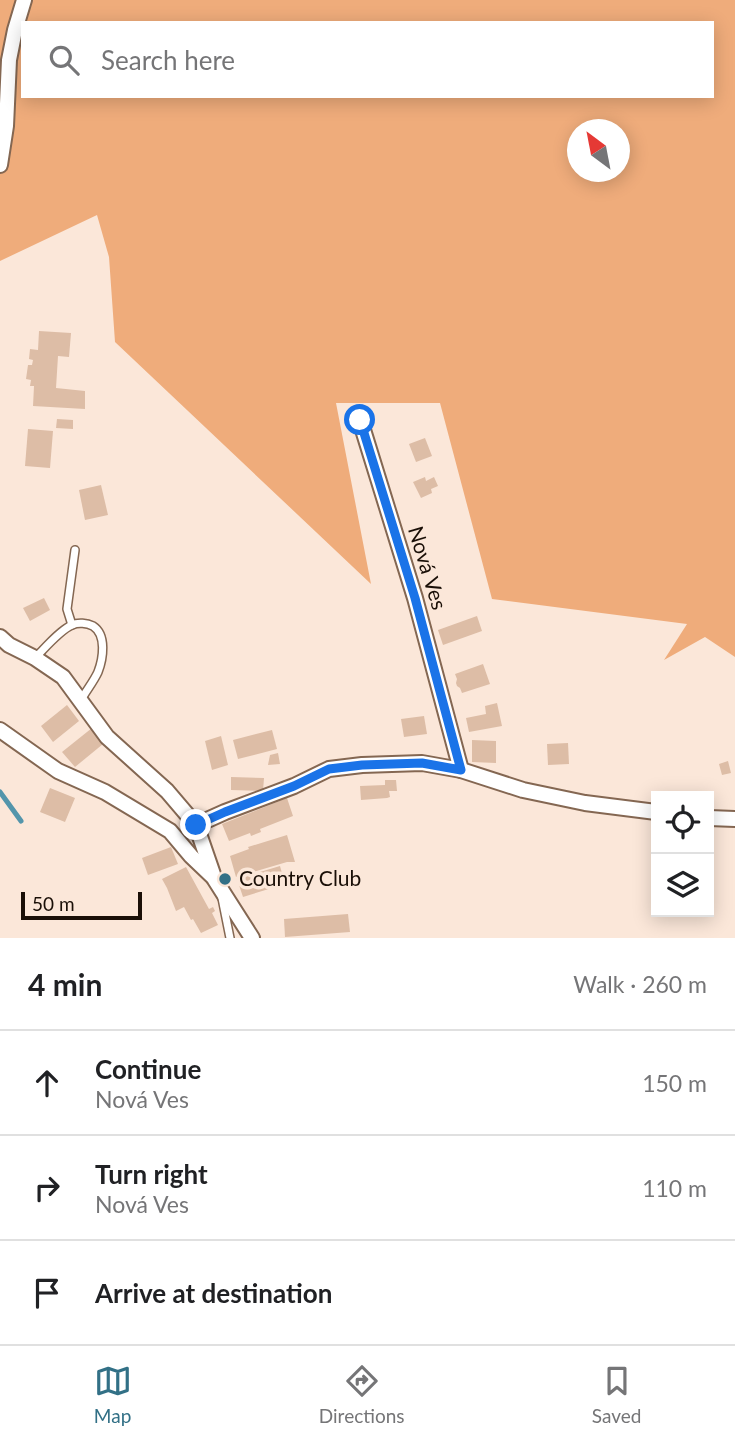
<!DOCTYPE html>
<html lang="en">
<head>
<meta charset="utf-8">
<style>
  :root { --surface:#fff; --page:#f6f6f6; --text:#202124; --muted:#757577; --line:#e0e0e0; --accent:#327086 }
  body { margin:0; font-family:Lato,sans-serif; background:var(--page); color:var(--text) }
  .controls { position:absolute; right:21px; bottom:21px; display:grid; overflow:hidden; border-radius:0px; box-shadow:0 4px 18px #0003 }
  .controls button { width:63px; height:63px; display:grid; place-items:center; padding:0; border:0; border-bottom:2px solid var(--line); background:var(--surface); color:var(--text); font:35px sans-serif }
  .compass { position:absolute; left:567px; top:119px; width:63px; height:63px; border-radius:50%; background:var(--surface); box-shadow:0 4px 18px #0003; rotate:328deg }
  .scale { position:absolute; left:21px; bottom:18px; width:121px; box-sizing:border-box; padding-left:7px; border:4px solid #1a0f07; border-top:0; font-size:19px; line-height:24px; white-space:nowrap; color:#1a0f07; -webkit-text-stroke:5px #fbe7d9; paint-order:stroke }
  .stop { position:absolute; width:21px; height:21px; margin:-16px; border:5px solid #1a73e8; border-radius:50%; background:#fff }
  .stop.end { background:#1a73e8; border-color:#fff; box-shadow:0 2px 7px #0008 }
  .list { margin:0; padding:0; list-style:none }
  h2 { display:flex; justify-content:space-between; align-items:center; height:91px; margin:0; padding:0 28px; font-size:30px }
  h2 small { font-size:23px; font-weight:400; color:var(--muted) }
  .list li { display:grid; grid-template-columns:46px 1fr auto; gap:21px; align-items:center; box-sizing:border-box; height:105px; padding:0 28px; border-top:2px solid var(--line) }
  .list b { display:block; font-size:26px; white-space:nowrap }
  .list p { margin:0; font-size:23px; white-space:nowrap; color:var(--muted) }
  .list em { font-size:23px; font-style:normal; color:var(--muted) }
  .icon { flex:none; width:38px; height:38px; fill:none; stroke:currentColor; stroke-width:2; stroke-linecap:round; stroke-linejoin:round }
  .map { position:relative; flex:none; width:735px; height:938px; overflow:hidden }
  .search { position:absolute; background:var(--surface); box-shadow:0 4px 18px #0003; left:21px; right:21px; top:21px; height:77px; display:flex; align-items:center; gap:18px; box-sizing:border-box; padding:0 24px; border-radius:0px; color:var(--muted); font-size:26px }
  .sheet { height:406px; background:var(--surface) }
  nav { display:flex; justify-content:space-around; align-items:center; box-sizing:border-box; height:98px; border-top:2px solid var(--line); background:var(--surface); font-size:19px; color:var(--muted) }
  nav a { display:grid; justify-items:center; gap:4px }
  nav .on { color:var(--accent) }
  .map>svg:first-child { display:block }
</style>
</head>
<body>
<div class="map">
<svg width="735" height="938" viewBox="0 0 735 938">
  <rect width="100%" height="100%" fill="#fbe7d9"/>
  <path fill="#efac7b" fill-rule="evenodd" d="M0,0H735V657L705,637L664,660L687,624L492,599L440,403H336L371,584L115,342L109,257L97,215L0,261ZM23,23H712V96H23ZM578,130H620V172H578Z"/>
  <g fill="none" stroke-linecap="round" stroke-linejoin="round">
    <polyline stroke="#5395ab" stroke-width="5" points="0,792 21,821"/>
  </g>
  <g fill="#ddbda6">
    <polygon points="39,331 71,333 69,357 58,356 56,388 85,391 85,409 33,406 34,386 30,386 31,380 26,379 28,365 32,365 33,360 29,359 30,349 38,350"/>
    <polygon points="57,419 73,420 73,429 56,428"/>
    <polygon points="28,429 53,431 50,468 25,466"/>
    <polygon points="425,438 432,456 416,462 409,444"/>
    <polygon points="425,477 426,481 434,477 438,486 431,489 432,493 421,498 413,482"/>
    <polygon points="101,485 108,515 85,520 79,490"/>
    <polygon points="44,598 50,610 30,621 23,608"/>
    <polygon points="477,616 482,631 443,645 438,630"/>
    <polygon points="483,664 490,684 462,693 460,688 457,686 456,683 457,679 455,674"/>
    <polygon points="497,703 502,726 469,732 466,718 486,714 485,706"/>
    <polygon points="67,705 79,721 53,742 41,726"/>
    <polygon points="424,716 427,734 404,737 401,719"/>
    <polygon points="92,728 103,744 75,767 62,752"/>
    <polygon points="272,730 277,749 238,759 233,740"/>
    <polygon points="221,736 228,765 212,770 205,741"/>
    <polygon points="472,740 496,741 496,763 472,762"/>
    <polygon points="568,743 569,764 548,765 547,744"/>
    <polygon points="278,753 280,764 268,765 270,755"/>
    <polygon points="728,761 731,773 722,775 719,764"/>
    <polygon points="231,777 264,778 263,791 231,790"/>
    <polygon points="385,780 396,780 397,791 389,791 390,797 387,798 361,800 360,786 385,785"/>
    <polygon points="50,788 75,798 65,822 40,812"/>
    <polygon points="287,798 293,816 260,829 261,832 251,836 250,833 229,841 222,824"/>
    <polygon points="287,835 295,862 287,862 236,877 230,856 249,849 248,847"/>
    <polygon points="171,847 178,864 148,875 142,858"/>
    <polygon points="280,866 285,884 243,897 237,879"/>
    <polygon points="186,867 209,909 213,907 215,911 212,913 218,925 201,933 193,919 191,920 184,907 176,911 167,888 162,879"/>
    <polygon points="348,914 350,932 285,937 284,919"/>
  </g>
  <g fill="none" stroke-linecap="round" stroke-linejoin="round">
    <g stroke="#846752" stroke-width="10">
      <g id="service">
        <polyline points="72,625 67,609 75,550"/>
        <path d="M35,658C45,648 60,630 72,625C78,622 87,623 93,626C107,635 103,659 98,672C94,681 86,691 81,700"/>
        <polyline points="222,898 230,938"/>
      </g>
    </g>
    <g stroke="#846752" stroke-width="18">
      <g id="minor">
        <polyline points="0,165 6,126 9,60 15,30 24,0"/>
        <polyline points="360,420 415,598 461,770"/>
        <polyline points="0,637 9,645 35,658 63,677 107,737 167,791 196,825 215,880 252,938"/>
        <polyline points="0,730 58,771 105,792 170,831 191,856 213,877"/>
        <polyline points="709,818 735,819"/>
        <polyline points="196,825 225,812 294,786 329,769 362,765 422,763 461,770 523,790 585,803 656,812"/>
      </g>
    </g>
    <use href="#service" stroke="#fff" stroke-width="7"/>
    <use href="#minor" stroke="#fff" stroke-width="14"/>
  </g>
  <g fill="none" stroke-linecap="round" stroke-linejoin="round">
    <polyline stroke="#1a73e8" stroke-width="9" points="196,825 225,812 294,786 329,769 362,765 422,763 461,770 415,598 360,420"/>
  </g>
  <circle fill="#327086" stroke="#fbe7d9" stroke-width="2.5" cx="225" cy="879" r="7"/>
  <g text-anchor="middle" stroke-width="7" stroke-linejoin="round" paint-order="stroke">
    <g font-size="21" fill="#1a0f07" stroke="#fbe7d9">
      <text transform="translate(427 568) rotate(73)" y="7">Nová Ves</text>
    </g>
    <g font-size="21" fill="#1a0f07" stroke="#fbe7d9" text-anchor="start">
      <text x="239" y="886">Country Club</text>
    </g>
  </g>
</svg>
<div class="controls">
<button><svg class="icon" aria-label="locate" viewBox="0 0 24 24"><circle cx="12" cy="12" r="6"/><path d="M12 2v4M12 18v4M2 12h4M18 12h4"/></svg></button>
<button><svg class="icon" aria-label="layers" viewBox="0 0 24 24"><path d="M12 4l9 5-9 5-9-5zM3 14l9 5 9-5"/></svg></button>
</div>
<svg class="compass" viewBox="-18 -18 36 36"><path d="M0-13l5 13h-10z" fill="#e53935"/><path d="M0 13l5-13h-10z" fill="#757577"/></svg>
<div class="scale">50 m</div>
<div class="stop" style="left:360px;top:420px"></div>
<div class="stop end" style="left:196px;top:825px"></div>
<div class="search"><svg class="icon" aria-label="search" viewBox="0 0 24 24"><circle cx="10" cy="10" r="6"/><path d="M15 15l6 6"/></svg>Search here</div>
</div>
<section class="sheet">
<h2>4 min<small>Walk · 260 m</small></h2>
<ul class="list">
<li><svg class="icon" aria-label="ahead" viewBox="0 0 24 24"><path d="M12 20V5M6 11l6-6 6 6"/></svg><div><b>Continue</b><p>Nová Ves</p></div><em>150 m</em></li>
<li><svg class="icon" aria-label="right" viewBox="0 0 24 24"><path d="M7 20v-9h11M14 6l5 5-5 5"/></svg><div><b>Turn right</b><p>Nová Ves</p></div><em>110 m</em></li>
<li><svg class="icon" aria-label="arrive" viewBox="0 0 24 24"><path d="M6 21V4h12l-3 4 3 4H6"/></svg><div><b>Arrive at destination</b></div></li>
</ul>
</section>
<nav>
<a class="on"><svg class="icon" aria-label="map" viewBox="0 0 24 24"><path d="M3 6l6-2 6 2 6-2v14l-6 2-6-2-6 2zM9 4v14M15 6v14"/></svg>Map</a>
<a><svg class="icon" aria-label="directions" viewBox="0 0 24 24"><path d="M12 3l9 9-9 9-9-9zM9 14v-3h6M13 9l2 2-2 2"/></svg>Directions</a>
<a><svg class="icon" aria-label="saved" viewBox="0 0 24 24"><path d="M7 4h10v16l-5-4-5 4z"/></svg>Saved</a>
</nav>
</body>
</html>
